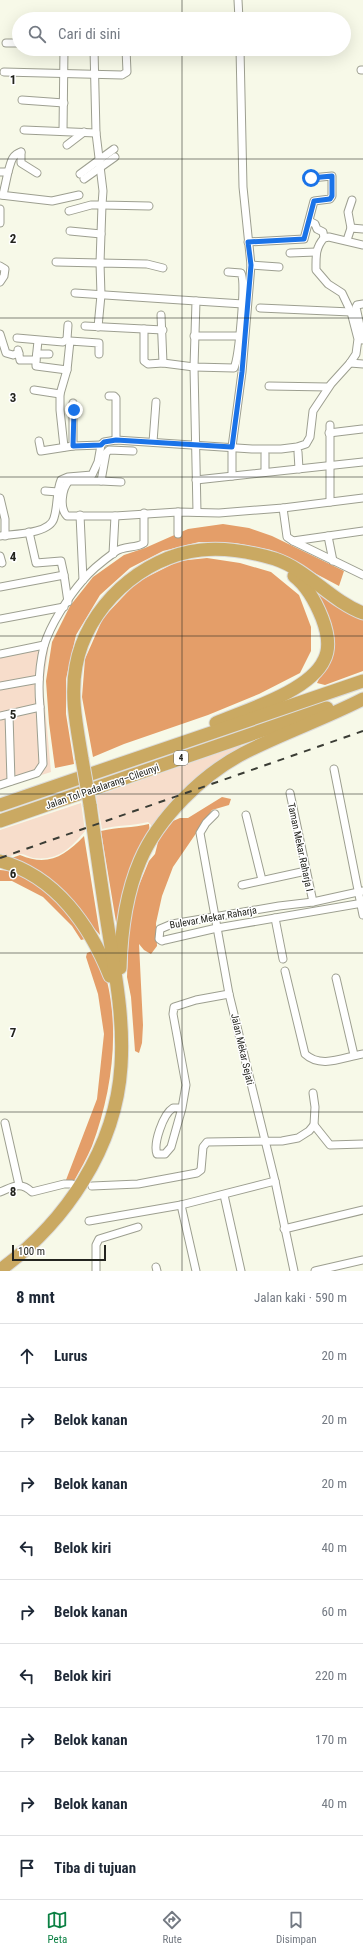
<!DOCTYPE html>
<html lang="id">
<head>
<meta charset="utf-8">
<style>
  :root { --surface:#fff; --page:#f2f2f3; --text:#1f2937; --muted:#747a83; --line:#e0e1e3; --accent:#0b8043 }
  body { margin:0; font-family:"Roboto Condensed",sans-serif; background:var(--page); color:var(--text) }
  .scale { position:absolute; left:12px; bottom:10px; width:94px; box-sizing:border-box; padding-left:4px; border:2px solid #23241e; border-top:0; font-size:11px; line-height:14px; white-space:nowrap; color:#23241e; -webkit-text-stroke:3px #fff; paint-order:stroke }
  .stop { position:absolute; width:12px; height:12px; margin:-9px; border:3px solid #1a73e8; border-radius:50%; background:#fff }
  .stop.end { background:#1a73e8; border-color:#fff; box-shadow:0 1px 4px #0008 }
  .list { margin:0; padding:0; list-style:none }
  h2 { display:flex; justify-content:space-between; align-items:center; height:52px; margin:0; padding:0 16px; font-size:17px }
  h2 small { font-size:13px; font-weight:400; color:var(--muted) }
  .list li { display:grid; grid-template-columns:26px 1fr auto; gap:12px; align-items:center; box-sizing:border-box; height:64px; padding:0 16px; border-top:1px solid var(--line) }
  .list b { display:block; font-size:15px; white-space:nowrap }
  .list em { font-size:13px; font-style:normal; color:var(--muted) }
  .icon { flex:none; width:22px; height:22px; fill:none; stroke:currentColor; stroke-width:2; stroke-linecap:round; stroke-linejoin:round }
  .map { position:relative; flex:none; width:363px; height:1271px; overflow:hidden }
  .search { position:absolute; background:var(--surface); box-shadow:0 4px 16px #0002; left:12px; right:12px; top:12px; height:44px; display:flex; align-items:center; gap:10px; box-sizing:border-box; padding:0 14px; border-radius:22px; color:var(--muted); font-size:15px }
  .sheet { height:628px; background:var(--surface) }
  nav { display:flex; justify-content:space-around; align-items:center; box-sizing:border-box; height:56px; border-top:1px solid var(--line); background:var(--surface); font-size:11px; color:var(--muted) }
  nav a { display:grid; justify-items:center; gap:2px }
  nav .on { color:var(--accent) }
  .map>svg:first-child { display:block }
</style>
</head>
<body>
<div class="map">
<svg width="363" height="1271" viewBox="0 0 363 1271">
  <rect width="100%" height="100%" fill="#f7f9e8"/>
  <g fill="#f7ddcb">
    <polygon points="49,645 43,685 51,772 0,788 0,655"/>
    <path d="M241,745V747L151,829V825L148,822C132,826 117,825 102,829L96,796Z"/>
    <path d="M81,803L85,831C70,849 58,861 33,858C29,857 25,854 21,854C13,853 8,859 0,857V830Z"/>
  </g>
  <g fill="#e49e69">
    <polygon points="223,524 249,528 272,536 344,571 339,586 271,550 235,543 199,542 163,551 130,568 100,595 76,635 66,679 66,714 74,764 55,768 49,723 46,681 52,642 70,606 93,577 124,555 145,548 188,529"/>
    <polygon points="207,558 240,563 271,572 299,595 311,627 311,651 300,673 259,694 208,715 124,744 93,757 82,697 85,659 103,618 137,582 179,561"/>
    <polygon points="315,592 363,617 363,671 325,685 317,683 333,651 332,625"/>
    <polygon points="222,797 231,799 229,805 212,810 173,867 162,896 156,923 157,946 151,954 144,950 139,944 143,1025 142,1043 139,1053 135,1051 131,997 127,977 129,925 135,895 149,861 155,854 159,838 173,821 180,818 188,818"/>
    <path d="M149,824L150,834L118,934L101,831C117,827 133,828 149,824Z"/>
    <path d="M84,836L100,935L74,906L9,859L20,855C48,867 65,856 84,836Z"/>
    <polygon points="0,870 11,871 54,893 85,939 81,940 72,926 43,897 12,881 0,881"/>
    <path d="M92,951C97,960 104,971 107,981C120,1035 111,1095 92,1146C87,1158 80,1170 74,1181L66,1180L97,1099L104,1034L98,994L86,957L87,953Z"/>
  </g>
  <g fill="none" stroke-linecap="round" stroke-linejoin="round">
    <g stroke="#9d9f90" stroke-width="9">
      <g id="minor">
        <polyline points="238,0 239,19"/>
        <polyline points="6,43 19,43"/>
        <polyline points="94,49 96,133 103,191 102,205 149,206"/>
        <polyline points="361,70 363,70"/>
        <polyline points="4,72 122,75 127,72 126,49"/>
        <polyline points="22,100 64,103"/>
        <polyline points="24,130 96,133"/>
        <polyline points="63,131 64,49"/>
        <polyline points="67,145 84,132"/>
        <polyline points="21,152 21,163 37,173"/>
        <polyline points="0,172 8,172 3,195"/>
        <path d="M8,172C11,163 11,155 21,152"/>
        <polyline points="80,174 114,149"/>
        <polyline points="84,179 115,157"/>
        <polyline points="0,195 52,201 79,195"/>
        <polyline points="0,209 0,223"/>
        <polyline points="309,221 315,224 317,229 323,232 324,238"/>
        <polyline points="351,228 348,212 352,200"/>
        <polyline points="70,231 101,234"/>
        <polyline points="347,240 351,228 363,229"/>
        <polyline points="248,242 304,239 314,201 330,199 332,196 332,176 311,178"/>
        <polyline points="290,253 316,252"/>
        <polyline points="56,262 100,263 102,205 91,205 69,211"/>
        <polyline points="251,265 279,267"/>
        <polyline points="0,266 5,269 4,276 0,282"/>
        <polyline points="75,293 196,301 194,367 197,512"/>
        <polyline points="196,301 243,304"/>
        <polyline points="363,304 357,305 356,307 363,340"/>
        <polyline points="260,308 351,312"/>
        <path d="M161,315L163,363L194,367L234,368C239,357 246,282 241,273L228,272"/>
        <polyline points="85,326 163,330"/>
        <polyline points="98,327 101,295 100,263 147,264 163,268"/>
        <polyline points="144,329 144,361 148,364 163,363"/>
        <polyline points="0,334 6,353 13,355 19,353"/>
        <polyline points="194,336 239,336"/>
        <polyline points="17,338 63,342 67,339 68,325"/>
        <polyline points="18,350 20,360 36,360 36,366 67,370"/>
        <polyline points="37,354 49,354"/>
        <polyline points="36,360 38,341"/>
        <polyline points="350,363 363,364"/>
        <polyline points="269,386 328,387"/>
        <polyline points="34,390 60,394"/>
        <polyline points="109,396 114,396 116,398 116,440"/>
        <polyline points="330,425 330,502"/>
        <polyline points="329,433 362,429"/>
        <polyline points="39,441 41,451 73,446 101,445"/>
        <polyline points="153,442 156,402"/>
        <polyline points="73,446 73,403"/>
        <polyline points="64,447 60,410 60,394 67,370 70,341 99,343 99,354"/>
        <path d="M133,451L109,450L106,453L101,481H69C62,488 59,508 67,516H115L178,512L219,513L283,508L363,498"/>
        <polyline points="298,452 299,469"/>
        <polyline points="265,472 265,454"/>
        <polyline points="232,476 232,447 242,372 251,265 243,187 240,49"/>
        <polyline points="196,480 363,462"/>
        <polyline points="101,481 121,482"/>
        <polyline points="45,491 58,492"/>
        <polyline points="0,498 5,519 5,536"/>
        <polyline points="283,508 287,537 293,541 363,531"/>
        <polyline points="80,515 83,580"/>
        <polyline points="29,532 36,563 61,561 64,575"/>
        <polyline points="178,534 178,512"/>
        <path d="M0,536C14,534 50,534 54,518C58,506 56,492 61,480L68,477L92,475L98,462L101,445L104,442L116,440L252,449H281L297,447L306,444L310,437L313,411L331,384L350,363L356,354L358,339L351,312L342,293L328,284L316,270C316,257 315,248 324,238L329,237L363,245"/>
        <polyline points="328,536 333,561"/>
        <polyline points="293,541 363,575"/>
        <polyline points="113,554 115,516"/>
        <polyline points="0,556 2,563"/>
        <polyline points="0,587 64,575 68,602"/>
        <polyline points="0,619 64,607"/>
        <polyline points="0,654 44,645"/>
        <polyline points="0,686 39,679"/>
        <polyline points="9,715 11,781"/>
        <path d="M0,716L40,707C38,686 39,666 44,646C50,625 69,596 83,580C92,569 104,560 115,552C124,545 136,549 144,543V513"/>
        <polyline points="334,769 363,915"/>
        <polyline points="0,785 37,773 43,764 40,707"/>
        <polyline points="290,793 313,902"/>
        <polyline points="215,814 206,823 200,833 229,994 275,1181 294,1271"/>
        <polyline points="246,815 262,880"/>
        <polyline points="242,885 306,871"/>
        <polyline points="363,891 313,902 279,906 172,924 160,929 159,939 162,941 165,940 217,928 363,903"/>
        <polyline points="275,918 283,959"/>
        <path d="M285,971L305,1054C321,1069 344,1057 363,1054"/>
        <polyline points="336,978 354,1055"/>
        <polyline points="313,1093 315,1107 314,1125"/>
        <path d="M182,1108H173C163,1114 153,1144 157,1154H165L171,1147L182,1108L186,1085L173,1014L174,1007L196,1000L229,994"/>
        <polyline points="5,1123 19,1185"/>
        <polyline points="92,1186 138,1184 197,1173 201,1170 203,1147 207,1142 282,1141 298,1138 309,1131 314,1125 330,1145 363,1144"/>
        <path d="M0,1192C13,1187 20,1181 32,1192L64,1184H72"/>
        <polyline points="224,1195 241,1271"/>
        <polyline points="181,1205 196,1271"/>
        <polyline points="89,1221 181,1205 275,1181"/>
        <polyline points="284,1229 363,1210"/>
        <polyline points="156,1267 157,1271"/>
        <polyline points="96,1271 96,1245 99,1239 138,1227"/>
        <polyline points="315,1271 363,1260"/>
      </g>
    </g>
    <g stroke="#dcdcdb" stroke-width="15">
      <g id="motorway">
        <path d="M216,723C246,710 310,691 324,660C331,647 327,631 322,618C316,603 307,586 294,576"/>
        <path d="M82,759C77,728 70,697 76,666C86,608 142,556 201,550C226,547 251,552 275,559C308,570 331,601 363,613"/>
        <polyline points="0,805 363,681"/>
        <polyline points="0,821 327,708"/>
        <path d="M0,861C56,876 90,926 110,976"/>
        <path d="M120,968C121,931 126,894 140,861C158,818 203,774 244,753C283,733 324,719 363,699"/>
        <path d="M0,1270C65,1223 116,1148 121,1066C124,1021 116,978 109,934C102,891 96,848 90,805"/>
      </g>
    </g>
    <use href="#minor" stroke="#fff" stroke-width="7"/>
    <use href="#motorway" stroke="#caa962" stroke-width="13"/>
    <polyline stroke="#3b3d35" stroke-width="2" stroke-dasharray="7 7" stroke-linecap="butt" points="0,858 363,731"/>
    <g stroke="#dcdcdb" stroke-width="15" stroke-linecap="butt">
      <polyline id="motorway-bridge" points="82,759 90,805"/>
    </g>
    <use href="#motorway-bridge" stroke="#caa962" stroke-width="13"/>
  </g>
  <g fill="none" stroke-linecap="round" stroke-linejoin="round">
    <polyline stroke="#1a73e8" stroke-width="5" points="74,410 73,446 101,445 104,442 116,440 232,447 242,372 251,265 248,242 304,239 314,201 330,199 332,196 332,176 311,178"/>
  </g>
  <path fill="none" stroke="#23241e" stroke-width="1" stroke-opacity="0.55" d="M182,0V19M182,49V1271M0,159H363M0,318H363M0,477H363M0,636H363M0,794H363M0,953H363M0,1112H363"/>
  <g text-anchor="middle" stroke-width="3" stroke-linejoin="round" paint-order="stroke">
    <rect fill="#fff" stroke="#656662" stroke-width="1" x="174" y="751" width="14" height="14" rx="3"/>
    <g font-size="9" font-weight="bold" fill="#23241e">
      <text x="181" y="761">4</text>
    </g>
    <g font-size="10" fill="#23241e" stroke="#fff">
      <text transform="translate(102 786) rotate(-19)" y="4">Jalan Tol Padalarang–Cileunyi</text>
      <text transform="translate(301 847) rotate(78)" y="4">Taman Mekar Raharja I</text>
      <text transform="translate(213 917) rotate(-10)" y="4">Bulevar Mekar Raharja</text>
      <text transform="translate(243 1049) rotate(77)" y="4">Jalan Mekar Sejati</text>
    </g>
  </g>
  <g font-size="13" text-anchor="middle" font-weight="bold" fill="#23241e" stroke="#fff" stroke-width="3" stroke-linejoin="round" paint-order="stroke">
    <text x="13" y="84">1</text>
    <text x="13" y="243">2</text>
    <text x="13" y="402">3</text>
    <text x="13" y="561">4</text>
    <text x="13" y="719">5</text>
    <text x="13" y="878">6</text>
    <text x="13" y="1037">7</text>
    <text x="13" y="1196">8</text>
  </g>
</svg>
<div class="scale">100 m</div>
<div class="stop" style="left:311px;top:178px"></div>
<div class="stop end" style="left:74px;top:410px"></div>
<div class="search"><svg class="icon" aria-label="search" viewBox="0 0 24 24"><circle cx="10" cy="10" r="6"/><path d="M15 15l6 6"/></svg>Cari di sini</div>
</div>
<section class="sheet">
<h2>8 mnt<small>Jalan kaki · 590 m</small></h2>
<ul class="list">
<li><svg class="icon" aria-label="ahead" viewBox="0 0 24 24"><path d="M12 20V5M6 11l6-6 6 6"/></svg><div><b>Lurus</b></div><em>20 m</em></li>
<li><svg class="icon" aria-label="right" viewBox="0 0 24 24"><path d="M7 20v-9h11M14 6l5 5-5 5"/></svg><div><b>Belok kanan</b></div><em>20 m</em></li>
<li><svg class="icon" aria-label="right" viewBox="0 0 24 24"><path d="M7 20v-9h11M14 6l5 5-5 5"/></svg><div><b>Belok kanan</b></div><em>20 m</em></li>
<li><svg class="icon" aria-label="left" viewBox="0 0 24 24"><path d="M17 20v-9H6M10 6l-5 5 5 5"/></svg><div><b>Belok kiri</b></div><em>40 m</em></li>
<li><svg class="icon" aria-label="right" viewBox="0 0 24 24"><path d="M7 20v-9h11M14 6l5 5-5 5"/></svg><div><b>Belok kanan</b></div><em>60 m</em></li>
<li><svg class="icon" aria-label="left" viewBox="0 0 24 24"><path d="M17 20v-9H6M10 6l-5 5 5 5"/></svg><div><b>Belok kiri</b></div><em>220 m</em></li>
<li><svg class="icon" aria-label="right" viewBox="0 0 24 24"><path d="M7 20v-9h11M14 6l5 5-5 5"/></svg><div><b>Belok kanan</b></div><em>170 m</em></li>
<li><svg class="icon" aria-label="right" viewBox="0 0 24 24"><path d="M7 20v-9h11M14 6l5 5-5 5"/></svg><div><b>Belok kanan</b></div><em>40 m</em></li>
<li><svg class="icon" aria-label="arrive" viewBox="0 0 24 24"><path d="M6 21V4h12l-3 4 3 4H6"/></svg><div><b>Tiba di tujuan</b></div></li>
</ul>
</section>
<nav>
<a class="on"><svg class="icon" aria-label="map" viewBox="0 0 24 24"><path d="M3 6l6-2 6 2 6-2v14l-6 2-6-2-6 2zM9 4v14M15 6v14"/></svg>Peta</a>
<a><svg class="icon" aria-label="directions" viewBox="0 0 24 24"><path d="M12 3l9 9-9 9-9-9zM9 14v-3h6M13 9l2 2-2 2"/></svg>Rute</a>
<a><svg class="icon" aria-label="saved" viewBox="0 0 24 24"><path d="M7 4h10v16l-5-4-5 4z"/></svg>Disimpan</a>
</nav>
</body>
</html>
